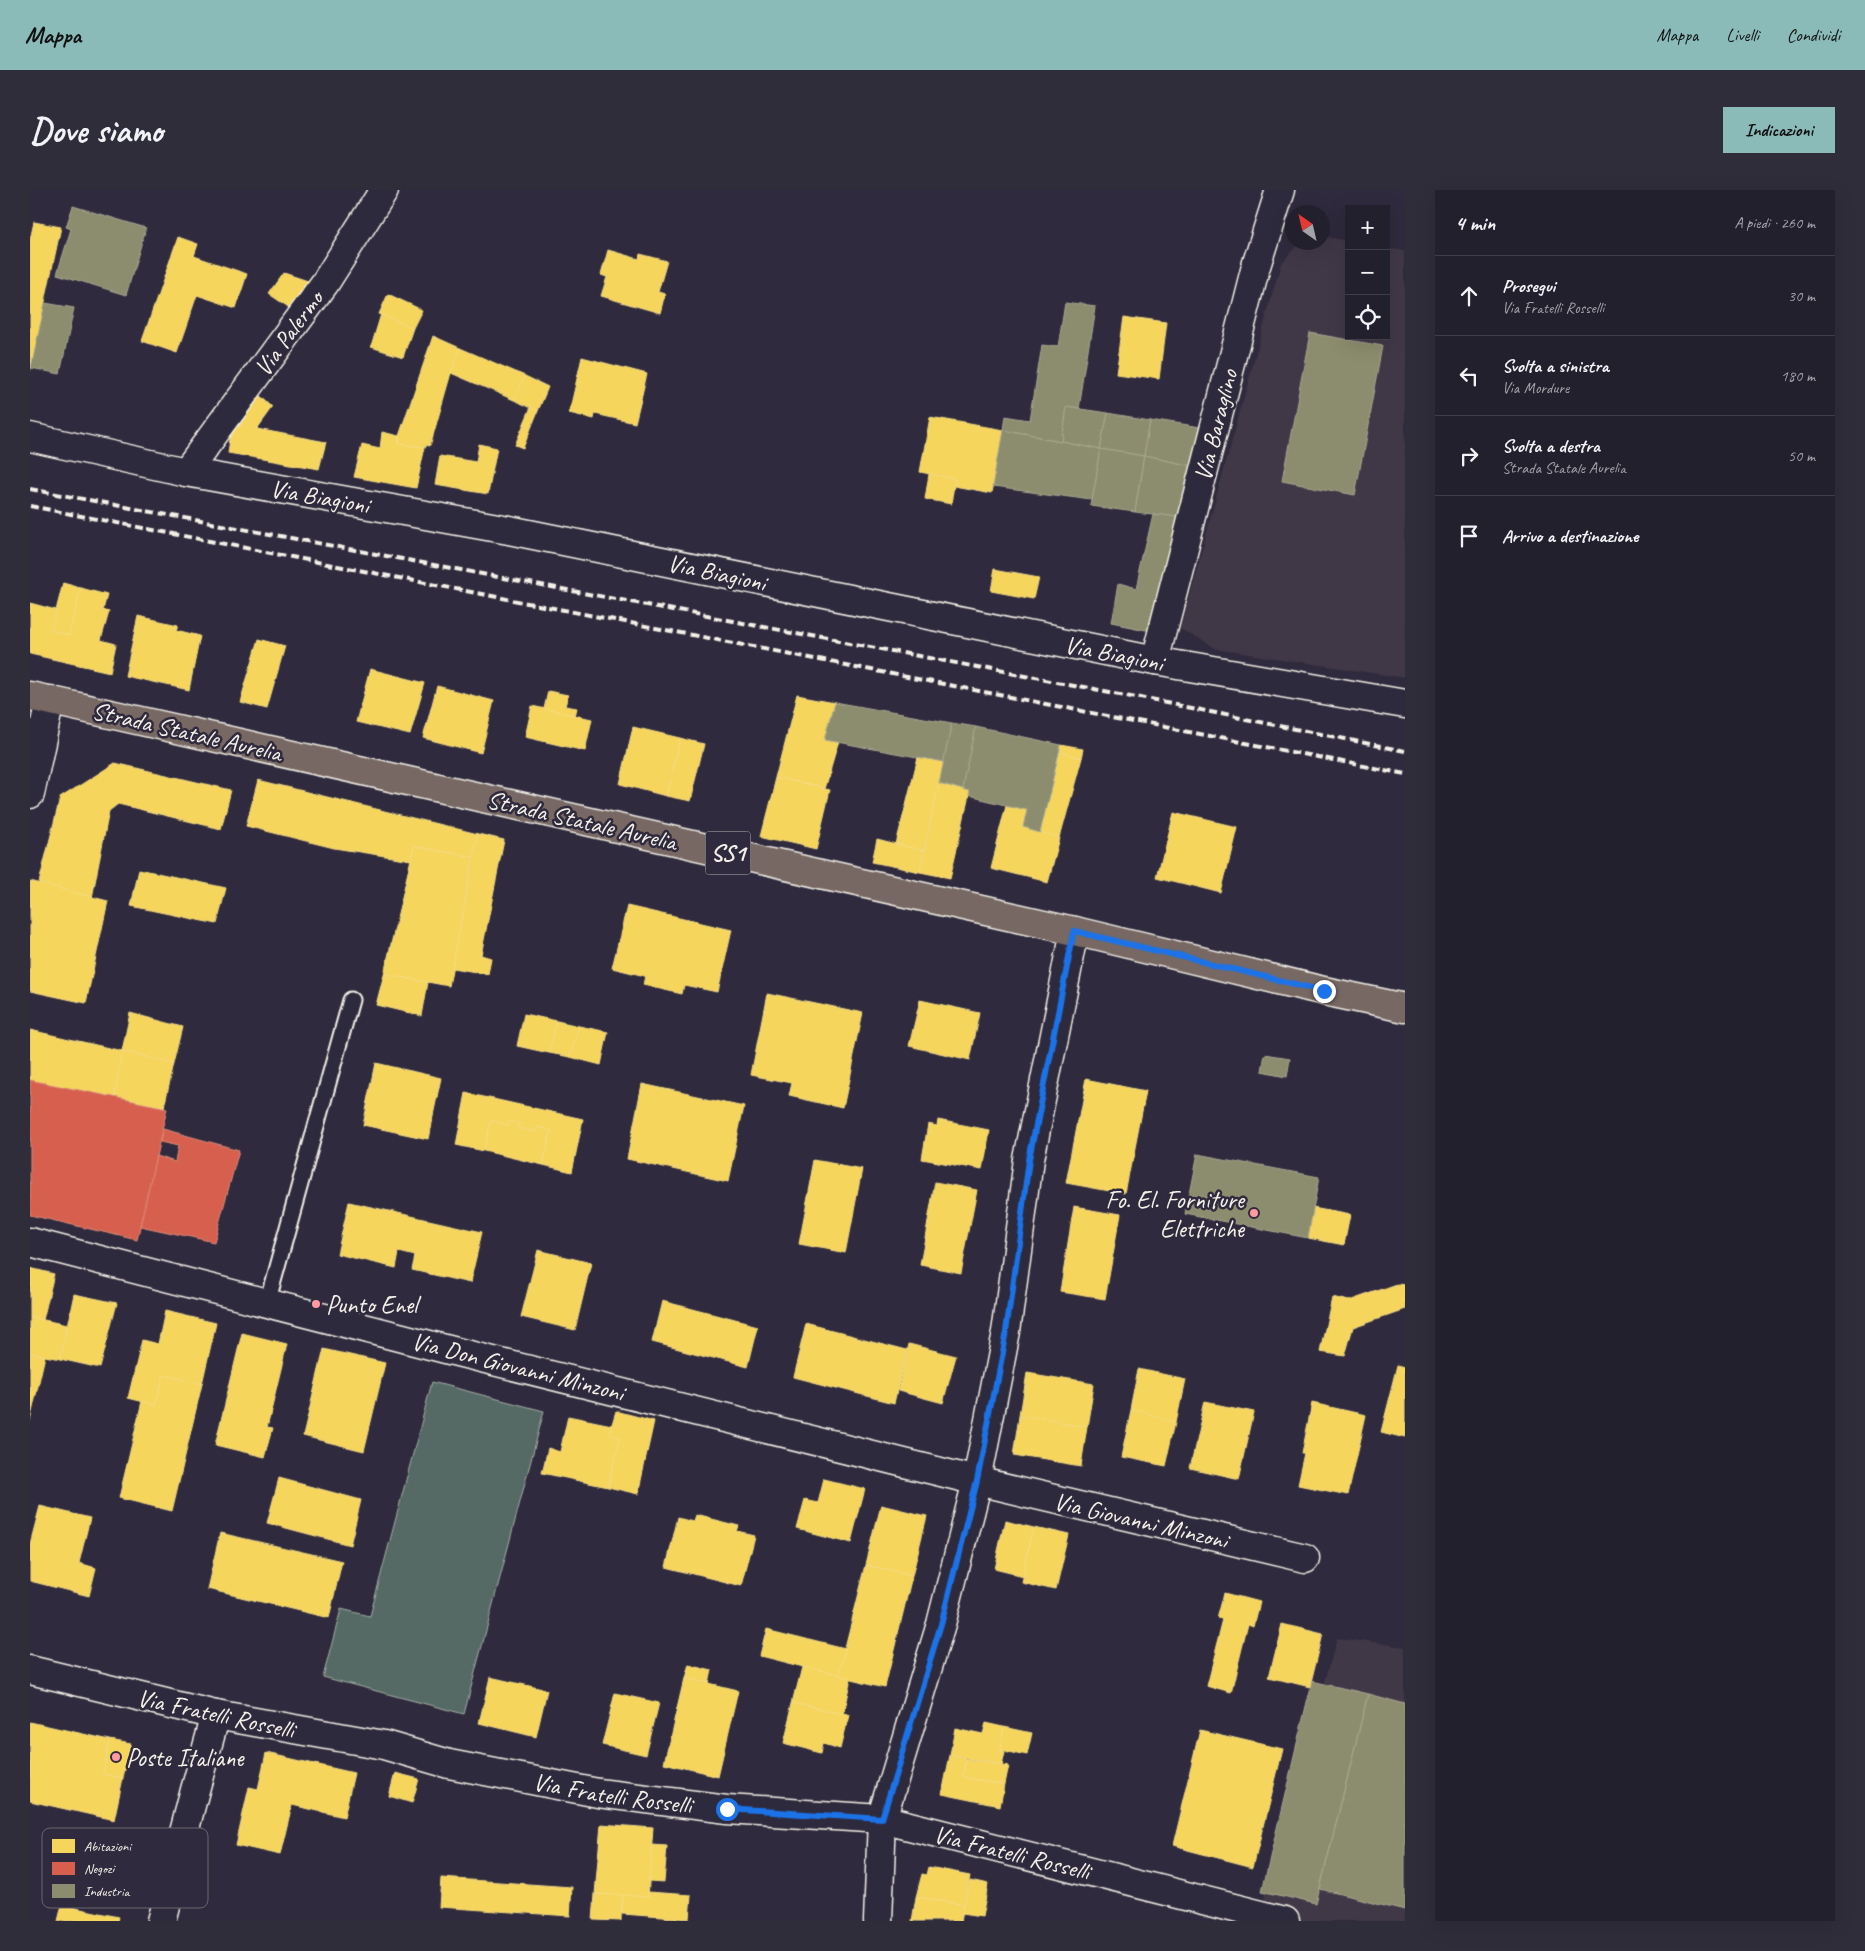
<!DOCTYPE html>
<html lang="it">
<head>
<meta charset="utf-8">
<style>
  :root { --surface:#23202e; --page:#2f2d3a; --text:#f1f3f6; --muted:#a3a3aa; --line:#403e4a; --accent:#8bbbb9 }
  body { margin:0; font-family:Caveat,sans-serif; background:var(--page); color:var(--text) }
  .controls { position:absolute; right:15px; top:15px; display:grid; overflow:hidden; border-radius:0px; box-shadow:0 5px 20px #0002 }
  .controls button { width:45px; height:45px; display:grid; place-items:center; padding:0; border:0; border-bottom:1px solid var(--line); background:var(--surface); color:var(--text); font:25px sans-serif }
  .compass { position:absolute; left:1255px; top:15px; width:45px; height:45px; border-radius:50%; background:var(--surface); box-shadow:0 5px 20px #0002; rotate:326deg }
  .stop { position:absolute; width:15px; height:15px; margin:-11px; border:4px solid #1a73e8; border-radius:50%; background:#fff }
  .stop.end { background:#1a73e8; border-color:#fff; box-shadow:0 1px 5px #0008 }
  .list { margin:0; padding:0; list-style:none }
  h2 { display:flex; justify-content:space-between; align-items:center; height:65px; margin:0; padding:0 20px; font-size:21px }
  h2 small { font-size:16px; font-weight:400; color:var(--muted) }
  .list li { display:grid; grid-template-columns:32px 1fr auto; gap:15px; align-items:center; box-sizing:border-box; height:80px; padding:0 20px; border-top:1px solid var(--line) }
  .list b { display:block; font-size:19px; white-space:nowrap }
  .list p { margin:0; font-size:16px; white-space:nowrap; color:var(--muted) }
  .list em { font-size:16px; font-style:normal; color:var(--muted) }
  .icon { flex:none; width:28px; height:28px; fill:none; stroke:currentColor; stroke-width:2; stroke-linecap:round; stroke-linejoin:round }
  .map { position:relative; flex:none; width:1375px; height:1731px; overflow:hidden; border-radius:0px }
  header { display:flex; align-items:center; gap:30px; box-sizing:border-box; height:70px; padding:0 25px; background:var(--accent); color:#111 }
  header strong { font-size:24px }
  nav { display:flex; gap:28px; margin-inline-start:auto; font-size:18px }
  .intro { display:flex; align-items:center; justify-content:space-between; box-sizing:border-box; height:120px; padding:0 30px }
  h1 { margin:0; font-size:35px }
  .button { padding:12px 22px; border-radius:0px; background:var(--accent); color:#111; font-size:18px; font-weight:700 }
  main { display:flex; gap:30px; padding:0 30px }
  aside { flex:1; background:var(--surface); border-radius:0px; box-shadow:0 5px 20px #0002 }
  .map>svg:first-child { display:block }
</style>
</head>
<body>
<header>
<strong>Mappa</strong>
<nav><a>Mappa</a><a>Livelli</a><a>Condividi</a></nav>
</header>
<div class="intro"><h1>Dove siamo</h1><a class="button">Indicazioni</a></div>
<main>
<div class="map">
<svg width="1375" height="1731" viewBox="0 0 1375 1731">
  <rect width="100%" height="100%" fill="#2f2a3d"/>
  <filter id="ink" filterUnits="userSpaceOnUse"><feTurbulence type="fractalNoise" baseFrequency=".02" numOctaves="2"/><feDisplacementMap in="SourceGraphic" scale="10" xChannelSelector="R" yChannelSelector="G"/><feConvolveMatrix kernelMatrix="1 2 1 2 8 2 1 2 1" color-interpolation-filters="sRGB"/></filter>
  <g filter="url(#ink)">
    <g fill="#413746">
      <polygon points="1293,46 1319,51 1319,146 1356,146 1356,58 1375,61 1375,488 1185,459 1150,438 1251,73 1270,53 1292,52"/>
      <polygon points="1307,1448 1375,1457 1375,1731 1229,1731"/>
    </g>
    <polygon fill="#566b65" stroke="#a5aea6" points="402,1192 514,1221 434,1524 293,1487 311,1419 340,1426"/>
    <g fill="#f6d55c" stroke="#f5dd86">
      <polygon points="4,32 31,37 0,181 0,50"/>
      <polygon points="148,47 168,54 164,66 217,84 206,118 167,105 147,163 112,151"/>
      <polygon points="578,60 609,69 610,64 637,71 628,102 635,104 630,123 571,106 577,87 571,85"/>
      <polygon points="254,83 278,91 260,118 239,104"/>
      <polygon points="358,104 392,120 383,138 349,124"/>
      <polygon points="351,124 383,138 373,167 341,157"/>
      <polygon points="1094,127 1136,133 1129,189 1086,183"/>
      <polygon points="403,146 430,158 421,183 400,256 396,255 395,257 369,254 369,246"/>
      <polygon points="430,158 495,186 484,210 421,183"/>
      <polygon points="552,167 617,184 605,233 565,224 564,229 539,223"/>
      <polygon points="495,186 518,197 508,221 484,210"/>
      <polygon points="225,200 243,217 227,239 296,252 289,279 198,263 202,235"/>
      <polygon points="501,217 508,221 493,258 485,255"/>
      <polygon points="900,227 973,240 962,303 924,296 925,289 890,282"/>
      <polygon points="352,242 369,246 369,254 395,257 386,298 324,287 332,255 350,259"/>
      <polygon points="449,254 467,258 458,304 405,295 410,266 446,272"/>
      <polygon points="899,284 925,289 921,314 895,309"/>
      <polygon points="965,379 1009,387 1004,409 961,401"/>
      <polygon points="33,393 51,398 39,445 21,440"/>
      <polygon points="51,398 77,405 73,420 79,422 71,450 86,454 80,482 0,464 0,413 26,420 21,440 39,445"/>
      <polygon points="108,426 148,435 146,440 170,446 159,500 95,486"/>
      <polygon points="229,449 255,456 237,519 210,512"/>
      <polygon points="340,479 395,493 380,545 326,532"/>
      <polygon points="407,496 464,511 451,563 393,548"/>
      <polygon points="518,501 538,505 535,516 547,518 545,526 514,519"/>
      <polygon points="767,505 805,512 795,550 808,552 794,599 746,587"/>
      <polygon points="502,516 562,529 555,561 495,547"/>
      <polygon points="603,537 650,548 636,606 590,594"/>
      <polygon points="650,548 674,554 660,611 636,606"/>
      <polygon points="1031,555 1053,559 1051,568 1030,562"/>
      <polygon points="1030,562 1051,568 1029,648 1010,642"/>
      <polygon points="888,567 914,572 894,661 866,654"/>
      <polygon points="85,573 201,600 191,639 88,614 79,621 62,708 9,693 30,608"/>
      <polygon points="746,587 800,600 786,659 731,646"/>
      <polygon points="228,590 448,644 443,667 384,656 381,670 304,658 216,636"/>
      <polygon points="909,593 940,602 920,688 890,682"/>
      <polygon points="977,615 997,620 993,637 1029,648 1017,692 961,678"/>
      <polygon points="1143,622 1207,637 1191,703 1127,687"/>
      <polygon points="448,644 474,650 451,765 461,768 458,784 422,778"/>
      <polygon points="847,649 894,661 890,682 842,672"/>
      <polygon points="384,656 443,667 419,796 354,784"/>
      <polygon points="109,679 196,698 187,734 101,716"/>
      <polygon points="0,691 78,711 56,813 0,801"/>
      <polygon points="597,716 701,740 687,802 654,795 652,804 613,795 615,786 582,778"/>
      <polygon points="354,784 398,792 392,826 346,815"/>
      <polygon points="737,803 833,823 813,918 759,906 762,893 721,885"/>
      <polygon points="890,810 950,823 940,870 879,856"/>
      <polygon points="100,823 153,837 144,874 92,861"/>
      <polygon points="494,824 527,831 519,863 487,856"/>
      <polygon points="527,831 549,836 540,867 519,863"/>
      <polygon points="549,836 578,842 571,875 540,867"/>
      <polygon points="0,840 92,861 85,907 0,890"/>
      <polygon points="92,861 144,874 134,917 85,907"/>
      <polygon points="346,873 411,888 398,949 333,935"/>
      <polygon points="1056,889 1116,901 1096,1004 1036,993"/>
      <polygon points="612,894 714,916 698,991 597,969"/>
      <polygon points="436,903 553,929 542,982 513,975 521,940 507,937 506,942 488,938 489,933 479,931 478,935 461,931 454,961 426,955"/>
      <polygon points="908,930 959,940 952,980 892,969 898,934 907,936"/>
      <polygon points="461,931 478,935 479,931 489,933 488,938 506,942 507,937 521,940 513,975 454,961"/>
      <polygon points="785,970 832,979 816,1063 769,1054"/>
      <polygon points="905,992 947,1000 931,1083 890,1075"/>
      <polygon points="319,1012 452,1042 440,1093 382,1080 385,1066 369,1062 366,1078 307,1064"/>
      <polygon points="1044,1017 1090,1025 1075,1109 1030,1102"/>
      <polygon points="1283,1018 1320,1025 1314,1055 1278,1048"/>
      <polygon points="508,1060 561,1073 545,1140 491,1127"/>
      <polygon points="0,1078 24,1084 13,1130 0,1127"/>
      <polygon points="1367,1094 1375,1095 1375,1119 1323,1137 1315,1166 1290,1162 1302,1107 1319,1111"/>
      <polygon points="44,1104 87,1113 70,1178 30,1169"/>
      <polygon points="632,1111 728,1136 718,1177 622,1152"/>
      <polygon points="135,1121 186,1133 172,1194 134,1185 126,1215 98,1208 112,1150 128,1154"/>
      <polygon points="0,1127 37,1135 30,1169 0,1163"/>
      <polygon points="776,1134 877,1160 864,1213 763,1187"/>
      <polygon points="212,1143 257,1154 237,1237 243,1238 235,1267 185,1255"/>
      <polygon points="879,1154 926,1166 913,1213 868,1201"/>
      <polygon points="294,1159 355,1173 334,1261 273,1246"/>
      <polygon points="0,1163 15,1166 0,1231"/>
      <polygon points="1368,1175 1375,1177 1375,1248 1351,1242"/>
      <polygon points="1109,1179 1155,1189 1146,1232 1101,1220"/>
      <polygon points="997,1183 1064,1194 1057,1237 990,1225"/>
      <polygon points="134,1185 172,1194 142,1321 89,1308 112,1211 126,1215"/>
      <polygon points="1175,1212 1224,1222 1209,1289 1160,1278"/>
      <polygon points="1282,1213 1336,1225 1318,1305 1268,1295 1275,1263 1272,1263"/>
      <polygon points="1101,1220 1146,1232 1136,1276 1091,1267"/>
      <polygon points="586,1221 624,1231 608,1304 578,1297 590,1247 579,1244"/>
      <polygon points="990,1225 1057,1237 1051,1276 984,1265"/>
      <polygon points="538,1226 582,1235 579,1244 590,1247 578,1297 512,1283 518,1258 530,1262"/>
      <polygon points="249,1288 331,1310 320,1355 237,1333"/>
      <polygon points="794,1289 835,1299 821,1353 767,1339 775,1310 788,1313"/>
      <polygon points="851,1315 897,1326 882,1386 836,1375"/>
      <polygon points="10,1316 60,1328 49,1373 66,1378 59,1406 0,1391 0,1354"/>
      <polygon points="665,1325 709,1336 707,1341 724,1345 711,1396 636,1377 648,1327 663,1331"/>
      <polygon points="975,1330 1004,1337 993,1386 964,1379"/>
      <polygon points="1004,1337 1039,1345 1026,1400 991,1392"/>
      <polygon points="190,1343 312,1371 299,1428 177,1399"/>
      <polygon points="836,1375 882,1386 855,1497 808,1486"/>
      <polygon points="1195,1403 1229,1412 1223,1436 1218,1434 1201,1503 1176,1496 1193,1430 1188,1429"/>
      <polygon points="1252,1434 1293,1444 1280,1497 1239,1487"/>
      <polygon points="736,1439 816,1459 808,1486 729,1466"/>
      <polygon points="658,1474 682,1480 679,1494 654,1488"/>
      <polygon points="772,1477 820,1488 812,1524 763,1513"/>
      <polygon points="460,1487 517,1500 506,1547 449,1533"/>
      <polygon points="654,1488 708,1501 688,1586 634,1573"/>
      <polygon points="585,1503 629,1513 616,1565 572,1555"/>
      <polygon points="763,1513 818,1525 810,1558 794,1553 792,1563 753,1553"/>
      <polygon points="0,1532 80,1550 73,1584 93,1588 84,1630 0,1611"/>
      <polygon points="956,1533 974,1537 970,1559 974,1561 971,1574 920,1565 925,1538 953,1544"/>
      <polygon points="974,1537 1002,1543 997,1565 970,1559"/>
      <polygon points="1170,1540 1252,1559 1223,1677 1142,1656"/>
      <polygon points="80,1550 101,1554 93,1588 73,1584"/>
      <polygon points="236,1563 324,1583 314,1627 262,1615 250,1665 206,1655 219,1597 228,1599"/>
      <polygon points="920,1565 937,1569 933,1587 974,1594 970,1616 912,1604"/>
      <polygon points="937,1569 978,1575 974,1594 933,1587"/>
      <polygon points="365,1583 389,1589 382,1613 359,1606"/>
      <polygon points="571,1634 623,1638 618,1707 565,1704"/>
      <polygon points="622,1655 637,1656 634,1692 619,1691"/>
      <polygon points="899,1677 940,1685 934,1715 886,1707 892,1684 897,1685"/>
      <polygon points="411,1688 542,1697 540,1726 409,1717"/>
      <polygon points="940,1690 958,1694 952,1726 932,1723"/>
      <polygon points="618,1702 661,1705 659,1729 592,1724 592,1705 618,1707"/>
      <polygon points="565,1704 592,1705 591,1731 563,1730"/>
      <polygon points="886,1707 934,1715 931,1731 882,1731"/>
      <polygon points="32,1715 89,1727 88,1731 28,1731"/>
    </g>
    <g fill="#d6604d" stroke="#df8c7c">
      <polygon points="0,890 137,918 107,1050 0,1025"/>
      <polygon points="133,939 209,960 184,1052 110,1036 126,966 145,972 148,956 130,952"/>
    </g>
    <g fill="#8c8c6e" stroke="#abaa93">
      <polygon points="43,16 116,38 96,105 27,84 41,39 36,37"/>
      <polygon points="1035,112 1065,116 1049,219 1036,217 1031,251 973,240 975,226 1000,230 1012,155 1028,157"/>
      <polygon points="15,113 44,118 30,184 1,178"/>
      <polygon points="1280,143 1353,156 1325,305 1252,291"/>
      <polygon points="1036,217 1078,223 1071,259 1031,251"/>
      <polygon points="1078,223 1120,230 1114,266 1071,259"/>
      <polygon points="1120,230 1170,238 1161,276 1114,266"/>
      <polygon points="973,240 1071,259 1062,310 963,297"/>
      <polygon points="1071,259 1114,266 1105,322 1061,316"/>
      <polygon points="1114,266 1161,276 1148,327 1105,322"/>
      <polygon points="1123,324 1148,327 1121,441 1081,433 1088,394 1106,399"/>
      <polygon points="805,512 922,533 914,572 795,550"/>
      <polygon points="922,533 946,537 933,600 909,593"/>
      <polygon points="946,537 1031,555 1010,642 993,637 997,620 939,606 940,602 933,600"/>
      <polygon points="1235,864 1260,868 1257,886 1232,881"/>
      <polygon points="1167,964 1289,987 1278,1048 1155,1024"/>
      <polygon points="1282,1491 1338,1504 1286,1714 1232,1701"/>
      <polygon points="1338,1504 1375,1514 1375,1720 1290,1699"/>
    </g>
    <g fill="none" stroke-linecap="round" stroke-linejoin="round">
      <g stroke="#f4f1e8" stroke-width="19">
        <polyline id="service" points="237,1113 321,810"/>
      </g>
      <g stroke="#f4f1e8" stroke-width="31">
        <g id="minor">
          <polyline points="0,247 156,282 479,340 1125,471 1375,514"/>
          <polyline points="156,282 295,93 354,0"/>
          <polyline points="1125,471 1226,76 1250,0"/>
          <polyline points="0,604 20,510"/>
          <polyline points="0,1052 427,1162 947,1291 1275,1368"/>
          <path id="s1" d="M0,1480L186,1525L354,1555L419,1574L568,1603L697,1619L852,1629L1255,1731"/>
          <polyline points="131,1731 165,1600 186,1525"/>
          <polyline points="848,1731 852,1629 911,1434 947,1291 976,1142 999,970 1045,741"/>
        </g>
      </g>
      <g stroke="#f4f1e8" stroke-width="31">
        <polyline id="primary" points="0,506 1045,741 1294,801 1375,818"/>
      </g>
      <use href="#service" stroke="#2f2a3d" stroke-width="15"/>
      <use href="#minor" stroke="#2f2a3d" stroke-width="28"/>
      <use href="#primary" stroke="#776864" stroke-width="28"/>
      <g stroke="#f4f1e8" stroke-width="4" stroke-dasharray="8 4" stroke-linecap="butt">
        <polyline points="0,299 1096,505 1375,561"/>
        <polyline points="0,316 1375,584"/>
      </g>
    </g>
  </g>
  <g fill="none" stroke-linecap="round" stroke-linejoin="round" filter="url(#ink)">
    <polyline stroke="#1a73e8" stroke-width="6" points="697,1619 852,1629 911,1434 947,1291 976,1142 999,970 1044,741 1294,801"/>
  </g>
  <g fill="#ff9aa2" stroke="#2f2a3d" stroke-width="2">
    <circle cx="1224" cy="1023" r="5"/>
    <circle cx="286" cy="1114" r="5"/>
    <circle cx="86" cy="1567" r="5"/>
  </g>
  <g text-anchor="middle" stroke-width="5" stroke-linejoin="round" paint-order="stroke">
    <rect fill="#2f2a3d" stroke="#b9b5b5" stroke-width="1" x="675.5" y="641.5" width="45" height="43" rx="4"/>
    <g font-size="24" font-weight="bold" fill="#f4f1e8">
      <text x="698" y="671">SS1</text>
    </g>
    <g font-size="25" fill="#f4f1e8" stroke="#2f2a3d">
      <text transform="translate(258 143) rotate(-54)" y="9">Via Palermo</text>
      <text transform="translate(1185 235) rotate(-76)" y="9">Via Baraglino</text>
      <text transform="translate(290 306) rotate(10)" y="9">Via Biagioni</text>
      <text transform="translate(687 382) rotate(12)" y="9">Via Biagioni</text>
      <text transform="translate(1084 463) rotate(11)" y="9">Via Biagioni</text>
      <text transform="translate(157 541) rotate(13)" y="9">Strada Statale Aurelia</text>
      <text transform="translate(552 630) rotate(13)" y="9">Strada Statale Aurelia</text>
      <text transform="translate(488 1176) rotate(14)" y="9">Via Don Giovanni Minzoni</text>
      <text transform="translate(1111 1330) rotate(13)" y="9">Via Giovanni Minzoni</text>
      <text transform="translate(186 1523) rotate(12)" y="9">Via Fratelli Rosselli</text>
      <text dy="9" stroke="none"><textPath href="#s1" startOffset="596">Via Fratelli Rosselli</textPath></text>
      <text transform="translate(982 1662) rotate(14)" y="9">Via Fratelli Rosselli</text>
    </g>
    <g font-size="25" fill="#f4f1e8" stroke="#2f2a3d" text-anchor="start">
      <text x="1214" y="1018" text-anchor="end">Fo. El. Forniture<tspan x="1214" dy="29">Elettriche</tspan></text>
      <text x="296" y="1123">Punto Enel</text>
      <text x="96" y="1576">Poste Italiane</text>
    </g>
  </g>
  <rect x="12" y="1638" width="166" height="80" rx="8" fill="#2f2a3d" stroke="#6a6670" stroke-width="1"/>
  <rect x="22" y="1649" width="23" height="14" fill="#f6d55c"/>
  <rect x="22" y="1672" width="23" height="13" fill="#d6604d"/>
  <rect x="22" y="1694" width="23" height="14" fill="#8c8c6e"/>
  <g font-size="14" fill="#f4f1e8">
    <text x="54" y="1661">Abitazioni</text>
    <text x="54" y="1683">Negozi</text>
    <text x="54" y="1706">Industria</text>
  </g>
</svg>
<div class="controls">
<button>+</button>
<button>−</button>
<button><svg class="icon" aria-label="locate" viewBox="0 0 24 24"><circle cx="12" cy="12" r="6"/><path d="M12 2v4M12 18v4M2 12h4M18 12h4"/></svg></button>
</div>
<svg class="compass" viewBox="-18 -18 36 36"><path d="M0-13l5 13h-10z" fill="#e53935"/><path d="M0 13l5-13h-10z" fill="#a3a3aa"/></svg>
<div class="stop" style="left:697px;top:1619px"></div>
<div class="stop end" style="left:1294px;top:801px"></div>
</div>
<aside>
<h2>4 min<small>A piedi · 260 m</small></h2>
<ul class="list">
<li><svg class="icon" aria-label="ahead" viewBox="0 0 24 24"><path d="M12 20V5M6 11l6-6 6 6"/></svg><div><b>Prosegui</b><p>Via Fratelli Rosselli</p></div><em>30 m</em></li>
<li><svg class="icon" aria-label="left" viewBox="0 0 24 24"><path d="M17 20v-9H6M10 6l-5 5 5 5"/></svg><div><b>Svolta a sinistra</b><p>Via Mordure</p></div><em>180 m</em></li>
<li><svg class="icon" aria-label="right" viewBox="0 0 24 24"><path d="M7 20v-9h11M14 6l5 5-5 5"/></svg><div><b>Svolta a destra</b><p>Strada Statale Aurelia</p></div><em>50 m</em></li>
<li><svg class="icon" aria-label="arrive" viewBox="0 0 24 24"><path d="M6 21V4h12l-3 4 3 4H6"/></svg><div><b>Arrivo a destinazione</b></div></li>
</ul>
</aside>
</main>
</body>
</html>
